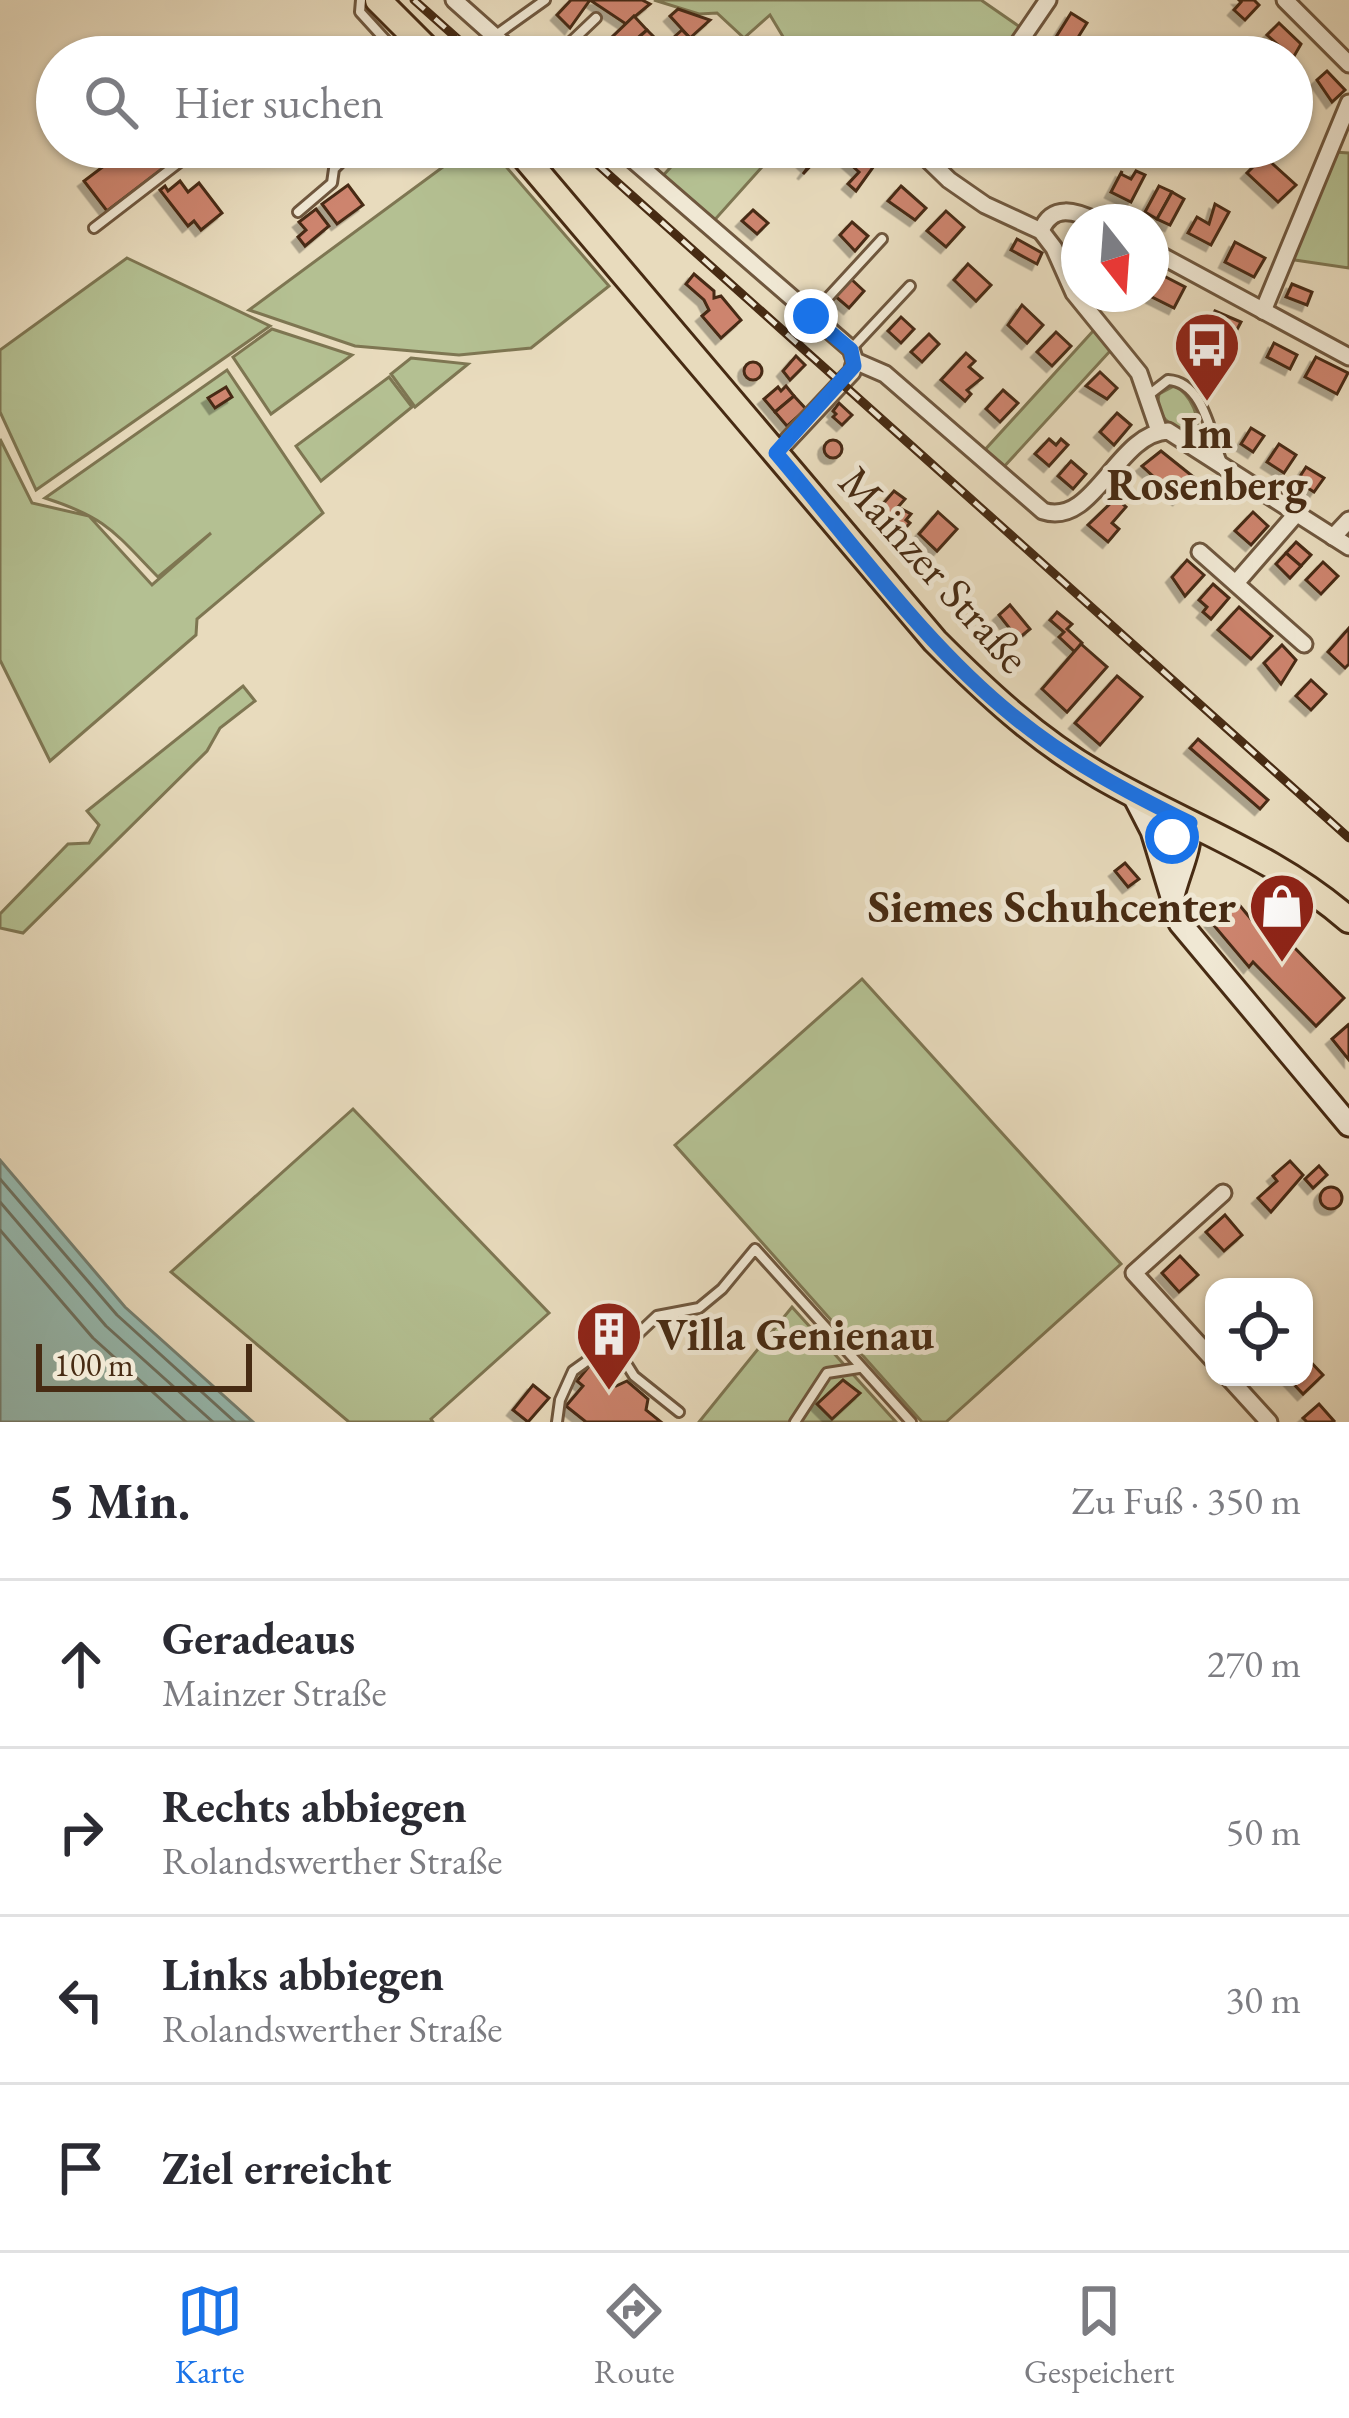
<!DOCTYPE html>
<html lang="de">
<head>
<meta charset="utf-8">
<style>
  :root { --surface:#fff; --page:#f7f7f7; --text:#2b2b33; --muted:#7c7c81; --line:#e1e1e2; --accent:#1a73e8 }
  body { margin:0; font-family:"EB Garamond",serif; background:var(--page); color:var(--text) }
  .controls { position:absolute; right:36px; bottom:36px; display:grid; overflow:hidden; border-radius:24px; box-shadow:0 3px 9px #0004 }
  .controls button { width:108px; height:108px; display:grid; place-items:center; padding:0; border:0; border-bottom:3px solid var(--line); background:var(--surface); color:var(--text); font:60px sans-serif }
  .compass { position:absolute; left:1061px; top:204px; width:108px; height:108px; border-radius:50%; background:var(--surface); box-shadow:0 3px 9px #0004; rotate:163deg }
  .scale { position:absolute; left:36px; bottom:30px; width:216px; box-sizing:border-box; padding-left:12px; border:6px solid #472b13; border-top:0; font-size:33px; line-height:42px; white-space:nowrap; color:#472b13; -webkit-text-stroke:9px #f0e8d4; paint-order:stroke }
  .stop { position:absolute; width:36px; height:36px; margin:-27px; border:9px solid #1a73e8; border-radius:50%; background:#fff }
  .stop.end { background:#1a73e8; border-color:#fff; box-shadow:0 3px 12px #0008 }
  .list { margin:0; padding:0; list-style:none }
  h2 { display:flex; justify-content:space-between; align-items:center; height:156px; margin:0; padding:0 48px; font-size:51px }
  h2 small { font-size:39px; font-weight:400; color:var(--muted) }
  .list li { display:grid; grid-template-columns:78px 1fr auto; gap:36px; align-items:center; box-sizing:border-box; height:168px; padding:0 48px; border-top:3px solid var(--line) }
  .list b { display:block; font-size:45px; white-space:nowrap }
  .list p { margin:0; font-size:39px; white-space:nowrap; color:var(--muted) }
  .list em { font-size:39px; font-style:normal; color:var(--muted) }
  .icon { flex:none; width:66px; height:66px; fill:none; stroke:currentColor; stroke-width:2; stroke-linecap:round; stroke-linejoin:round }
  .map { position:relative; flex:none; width:1349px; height:1422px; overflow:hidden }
  .search { position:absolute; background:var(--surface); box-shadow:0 3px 9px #0004; left:36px; right:36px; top:36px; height:132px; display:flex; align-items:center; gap:30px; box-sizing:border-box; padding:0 42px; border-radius:66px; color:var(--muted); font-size:45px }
  .sheet { height:828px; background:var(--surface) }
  nav { display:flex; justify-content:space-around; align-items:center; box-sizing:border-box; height:168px; border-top:3px solid var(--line); background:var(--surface); font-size:33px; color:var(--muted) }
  nav a { display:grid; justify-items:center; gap:6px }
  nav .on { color:var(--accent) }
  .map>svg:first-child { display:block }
</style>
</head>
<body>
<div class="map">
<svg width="1349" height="1422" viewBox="0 0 1349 1422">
  <defs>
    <filter id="shadow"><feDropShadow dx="-5.5" dy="5.5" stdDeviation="0" flood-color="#0004"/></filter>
  </defs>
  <rect width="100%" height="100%" fill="#e8dbbd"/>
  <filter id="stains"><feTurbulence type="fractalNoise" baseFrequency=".00167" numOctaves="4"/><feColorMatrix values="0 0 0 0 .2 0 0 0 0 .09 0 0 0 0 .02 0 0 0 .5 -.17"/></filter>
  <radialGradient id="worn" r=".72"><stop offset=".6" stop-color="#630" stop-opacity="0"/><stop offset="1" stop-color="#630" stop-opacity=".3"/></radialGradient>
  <g fill="#b4c092" stroke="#7e7652" stroke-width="3">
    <polygon points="654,0 981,0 1020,27 1000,57 770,57 785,40 770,15 744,38 717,13 699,14"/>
    <polygon points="470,147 489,147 609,286 531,348 459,355 355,346 249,310"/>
    <polygon points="689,147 780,147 711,224 660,179"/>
    <polygon points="1334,152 1349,153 1349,268 1288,259"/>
    <polygon points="127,258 270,326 36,490 0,412 0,350"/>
    <polygon points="272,329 352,355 271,414 233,357"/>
    <polygon points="1094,330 1111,350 1001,470 982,453"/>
    <polygon points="411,358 468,364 415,407 391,374"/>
    <path d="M227,370L323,513L197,619L196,635L50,761L0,660V439L32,503L89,516L152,585L211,533L158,577C114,532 107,518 45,498Z"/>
    <polygon points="389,377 412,407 321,481 296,446"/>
    <path d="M1174,386C1191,393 1203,421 1195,437C1176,430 1153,417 1159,394Z"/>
    <polygon points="243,686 255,701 220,728 207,751 23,933 0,928 0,914 68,844 89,843 99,825 87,811"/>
    <polygon points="862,979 1121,1264 946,1422 922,1422 675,1145"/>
    <polygon points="353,1109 549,1313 431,1419 433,1422 349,1422 171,1272"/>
    <polygon points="792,1307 896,1422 699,1422"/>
  </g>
  <polygon fill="#97bbb1" stroke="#778172" stroke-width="3" points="0,1160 125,1307 253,1422 0,1422"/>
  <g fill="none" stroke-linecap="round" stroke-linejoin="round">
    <g stroke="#6f7362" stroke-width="3">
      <polyline points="0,1179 117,1315 235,1422"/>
      <polyline points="0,1202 106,1326 213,1422"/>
      <polyline points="0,1230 93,1338 186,1422"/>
    </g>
  </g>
  <g fill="#cd846e" stroke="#472b13" stroke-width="3" filter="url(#shadow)">
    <polygon points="571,0 642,0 650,4 626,24 590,0 570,28 557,15"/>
    <polygon points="1239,0 1254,0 1259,5 1245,20 1234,10 1241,2"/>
    <polygon points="678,9 710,20 690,38 670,16"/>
    <polygon points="1071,13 1087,23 1072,47 1056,37"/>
    <polygon points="634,16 647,30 620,53 610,39"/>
    <polygon points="1279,23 1301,44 1293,58 1267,35"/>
    <polygon points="647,30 665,48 655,57 643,57 631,44"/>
    <polygon points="682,30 690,38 672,55 664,46"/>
    <polygon points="1327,71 1345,90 1332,102 1317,80"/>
    <polygon points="129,147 171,147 178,157 107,211 84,181"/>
    <polygon points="802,147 828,147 803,174 808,167 795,155"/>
    <polygon points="845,147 854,147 874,166 856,191 848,184 859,172 839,154"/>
    <polygon points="1264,156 1296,185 1278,202 1247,173"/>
    <polygon points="1122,171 1121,174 1131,179 1136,171 1145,175 1131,202 1111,192"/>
    <polygon points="180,181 188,192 199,183 222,213 201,230 194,221 188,226 160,190 165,186 168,191"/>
    <polygon points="348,185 363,205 337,224 322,204"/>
    <polygon points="901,186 926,208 915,220 888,201"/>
    <polygon points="1159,186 1172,192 1157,219 1145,212"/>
    <polygon points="1172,192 1184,199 1170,225 1157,219"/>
    <polygon points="1215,204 1229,212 1211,245 1188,233 1197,217 1209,224"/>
    <polygon points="316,209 329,226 305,246 298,237 306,230 299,222"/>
    <polygon points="753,210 768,223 757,234 742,221"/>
    <polygon points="946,211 964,227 946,247 927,231"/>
    <polygon points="852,222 868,236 855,251 840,235"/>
    <polygon points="1017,239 1042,253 1037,264 1011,250"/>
    <polygon points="1235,242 1265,258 1254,277 1225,262"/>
    <polygon points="968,264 991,285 976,301 954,280"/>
    <polygon points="694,274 714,291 714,298 721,296 741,320 721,338 702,316 709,310 704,300 686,284"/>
    <polygon points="1160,274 1185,287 1174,308 1148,295"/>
    <polygon points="850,278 864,291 849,308 835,296"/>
    <polygon points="1292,284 1312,292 1307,305 1286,297"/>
    <polygon points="1022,305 1043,325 1027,343 1008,325"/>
    <polygon points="1215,311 1241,322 1232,339 1206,327"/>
    <polygon points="901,317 914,329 901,343 888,331"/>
    <polygon points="1056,332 1071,346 1052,366 1037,352"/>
    <polygon points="929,334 939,344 922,362 911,352"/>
    <polygon points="1274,343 1297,355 1290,369 1267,357"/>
    <polygon points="966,353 975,361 969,367 982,378 967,390 971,394 965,401 941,380"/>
    <polygon points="796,356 805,365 790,380 783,371"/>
    <polygon points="1316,357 1348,373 1337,394 1305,377"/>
    <circle cx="753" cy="371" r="9"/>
    <polygon points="1100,372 1117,388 1107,399 1086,386"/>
    <polygon points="786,386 794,396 775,412 764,399 778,387 781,391"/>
    <polygon points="226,387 232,397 215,408 208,398"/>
    <polygon points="1003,390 1018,403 1000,422 986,409"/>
    <polygon points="794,396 806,409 787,426 775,412"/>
    <polygon points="839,403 852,415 842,425 833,417 836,414 833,411"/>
    <polygon points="1117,413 1131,425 1114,445 1100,432"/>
    <polygon points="1251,428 1264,436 1253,452 1241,444"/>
    <polygon points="1049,439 1056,445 1061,439 1068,445 1049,466 1035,454"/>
    <circle cx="833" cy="449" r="9"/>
    <polygon points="1279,444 1296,455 1284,473 1267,462"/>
    <polygon points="1161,451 1196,479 1178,499 1142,466"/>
    <polygon points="1071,461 1086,474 1073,489 1058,476"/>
    <polygon points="1306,467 1324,478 1314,492 1297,481"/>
    <polygon points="894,491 905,499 898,507 911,514 906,520 910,523 901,533 880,515 886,508 882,505"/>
    <polygon points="1116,498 1126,507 1112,523 1119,529 1108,542 1088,525"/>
    <polygon points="938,512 957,529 937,551 919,534"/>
    <polygon points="1253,512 1268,526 1251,545 1235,531"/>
    <polygon points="1296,542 1311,555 1301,566 1286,553"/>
    <polygon points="1286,553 1301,566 1290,578 1276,564"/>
    <polygon points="1187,560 1204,575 1185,596 1172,577"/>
    <polygon points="1323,562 1338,576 1321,594 1306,580"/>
    <polygon points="1213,584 1229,598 1211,619 1203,612 1207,607 1199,600"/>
    <polygon points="1010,605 1030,629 1018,639 999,615"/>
    <polygon points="1239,607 1272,636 1251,659 1218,630"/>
    <polygon points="1057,612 1072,624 1067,629 1082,643 1075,652 1059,637 1064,632 1050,620"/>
    <polygon points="1349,628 1349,664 1345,668 1328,652"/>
    <polygon points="1081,644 1107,667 1067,712 1042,689"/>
    <polygon points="1282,645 1296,660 1281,684 1264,663"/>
    <polygon points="1117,676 1142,697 1100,745 1075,723"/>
    <polygon points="1311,680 1326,694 1311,710 1296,696"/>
    <polygon points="1198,739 1268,800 1260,809 1190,748"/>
    <polygon points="1125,863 1139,879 1128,887 1115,871"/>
    <polygon points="1236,901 1271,943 1281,934 1344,998 1316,1026 1253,962 1249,967 1211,922"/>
    <polygon points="1348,1025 1349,1027 1349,1060 1332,1039"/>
    <polygon points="1290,1161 1303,1175 1271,1212 1258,1198 1277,1181 1273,1176"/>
    <polygon points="1319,1166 1327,1175 1313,1188 1305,1179"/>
    <circle cx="1331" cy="1198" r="11"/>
    <polygon points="1225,1215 1242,1235 1224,1251 1206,1232"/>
    <polygon points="1180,1256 1198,1275 1179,1292 1162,1273"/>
    <polygon points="621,1318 631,1330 605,1347 598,1338"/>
    <polygon points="1305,1356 1323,1375 1303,1394 1287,1377 1304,1377"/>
    <polygon points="590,1365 616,1386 627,1381 648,1399 646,1410 661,1422 586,1422 566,1406 583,1386 577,1381"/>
    <polygon points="843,1380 860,1393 832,1419 817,1404"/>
    <polygon points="533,1385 549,1398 528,1422 513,1410"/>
    <polygon points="1319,1404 1334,1421 1333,1422 1307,1422 1303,1418"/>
  </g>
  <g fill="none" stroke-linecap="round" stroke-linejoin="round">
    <g stroke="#6f573e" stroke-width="14">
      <g id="service">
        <polyline points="361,0 360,12 401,57"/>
        <polyline points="496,35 545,0"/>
        <polyline points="555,57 596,18"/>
        <polyline points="298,212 332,183 334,169 356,147"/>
        <polyline points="94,228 181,161"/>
        <polyline points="812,315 882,239"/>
        <polyline points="852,348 910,286"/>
        <path d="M1150,394L1168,380C1203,382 1210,432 1221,460"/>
        <polyline points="619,1352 634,1376 679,1412"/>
        <polyline points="557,1422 560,1400 573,1371 587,1361 619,1352 657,1316 699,1308 722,1289 755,1249 911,1422"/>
        <polyline points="795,1422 827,1373 859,1368"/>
      </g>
    </g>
    <g stroke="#6f573e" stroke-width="21">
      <g id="minor">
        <polyline points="454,0 518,57"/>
        <polyline points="1285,0 1349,64"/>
        <polyline points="1009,57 1048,0"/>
        <path d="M618,147L851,349L855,361L885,374L1043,511C1094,528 1117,433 1168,431L1349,547"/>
        <polyline points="915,147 949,180 985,205 1041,231 1054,248 1074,293 1139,373 1159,431"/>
        <path d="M1041,231C1052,203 1076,211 1098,222"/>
        <polyline points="1151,250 1349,357"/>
        <polyline points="1263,311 1349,103"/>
        <polyline points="776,453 852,372 855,361"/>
        <polyline points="1333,537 1349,520"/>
        <polyline points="1200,552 1304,644"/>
        <polyline points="1236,583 1297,513"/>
        <polyline points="1214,1361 1134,1273 1223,1193"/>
        <polyline points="1228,1377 1269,1422"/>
      </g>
    </g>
    <g stroke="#472b13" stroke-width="27">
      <g id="secondary">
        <polyline points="1133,794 1152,831 1180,923 1349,1125"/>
        <path d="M1172,900C1178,872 1191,852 1190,823"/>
      </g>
    </g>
    <g stroke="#472b13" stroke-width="30">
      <g id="primary">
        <polyline points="378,0 435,57"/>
        <path d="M516,147L935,641C986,692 1037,740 1100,776C1184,825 1275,855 1349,920"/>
      </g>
    </g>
    <use href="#service" stroke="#f0e8d4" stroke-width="8"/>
    <use href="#minor" stroke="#f0e8d4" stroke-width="15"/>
    <use href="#secondary" stroke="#f0e8d4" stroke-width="21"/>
    <use href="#primary" stroke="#e8dbbd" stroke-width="24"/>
    <g stroke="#472b13" stroke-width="9">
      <g id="rail">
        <polyline points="414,0 478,57"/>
        <polyline points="578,147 1349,838"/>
      </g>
    </g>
    <use href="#rail" stroke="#f0e8d4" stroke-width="4.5" stroke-dasharray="14" stroke-linecap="butt"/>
  </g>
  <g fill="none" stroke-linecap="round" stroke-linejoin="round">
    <path stroke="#1a73e8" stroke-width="15" d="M811,316L851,350L854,366L776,453C851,541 926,647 1017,719C1070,762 1129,793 1190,823L1172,837"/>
  </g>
  <defs>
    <g id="bus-pin" transform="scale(3.45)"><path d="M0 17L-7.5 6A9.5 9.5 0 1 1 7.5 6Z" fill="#8f2418" stroke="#f0e8d4"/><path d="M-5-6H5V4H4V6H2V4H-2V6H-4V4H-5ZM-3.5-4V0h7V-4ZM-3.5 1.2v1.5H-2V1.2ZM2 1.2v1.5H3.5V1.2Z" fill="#fff"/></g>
    <g id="shop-pin" transform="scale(3.45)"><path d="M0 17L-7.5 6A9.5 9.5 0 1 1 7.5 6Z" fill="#8f2418" stroke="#f0e8d4"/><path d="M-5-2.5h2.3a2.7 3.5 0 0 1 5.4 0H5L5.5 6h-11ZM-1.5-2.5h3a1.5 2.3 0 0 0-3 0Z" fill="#fff"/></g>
    <g id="building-pin" transform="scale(3.45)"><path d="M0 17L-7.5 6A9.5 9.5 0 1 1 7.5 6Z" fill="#8f2418" stroke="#f0e8d4"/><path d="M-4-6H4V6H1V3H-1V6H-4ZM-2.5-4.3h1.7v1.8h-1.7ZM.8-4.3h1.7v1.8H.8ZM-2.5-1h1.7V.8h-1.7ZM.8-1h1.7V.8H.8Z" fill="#fff"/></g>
  </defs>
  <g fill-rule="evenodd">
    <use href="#bus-pin" x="1207" y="345"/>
    <use href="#shop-pin" x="1282" y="906"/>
    <use href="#building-pin" x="609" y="1334"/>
  </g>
  <g text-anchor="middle" stroke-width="10" stroke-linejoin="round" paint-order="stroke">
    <g font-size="45" font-weight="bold" fill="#472b13" stroke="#f0e8d4">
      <text x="1207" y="448">Im<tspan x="1207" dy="52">Rosenberg</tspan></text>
      <text x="1236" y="922" text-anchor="end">Siemes Schuhcenter</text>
      <text x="656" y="1350" text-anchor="start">Villa Genienau</text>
    </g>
    <g font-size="45" fill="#472b13" stroke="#f0e8d4">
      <text transform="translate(935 569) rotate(48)" y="16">Mainzer Straße</text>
    </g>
  </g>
  <rect width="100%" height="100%" filter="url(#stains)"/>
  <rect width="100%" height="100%" fill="url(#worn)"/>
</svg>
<div class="controls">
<button><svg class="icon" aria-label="locate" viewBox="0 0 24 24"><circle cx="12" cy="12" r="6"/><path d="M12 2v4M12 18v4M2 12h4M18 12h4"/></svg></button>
</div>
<svg class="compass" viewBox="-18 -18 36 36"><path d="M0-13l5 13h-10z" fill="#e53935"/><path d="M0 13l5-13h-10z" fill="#7c7c81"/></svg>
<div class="scale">100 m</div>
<div class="stop" style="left:1172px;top:837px"></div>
<div class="stop end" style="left:811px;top:316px"></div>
<div class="search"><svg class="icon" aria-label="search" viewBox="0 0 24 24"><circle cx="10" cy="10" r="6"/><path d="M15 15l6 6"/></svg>Hier suchen</div>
</div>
<section class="sheet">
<h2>5 Min.<small>Zu Fuß · 350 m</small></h2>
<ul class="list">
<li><svg class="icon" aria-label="ahead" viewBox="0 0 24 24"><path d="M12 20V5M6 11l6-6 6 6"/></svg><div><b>Geradeaus</b><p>Mainzer Straße</p></div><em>270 m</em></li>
<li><svg class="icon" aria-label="right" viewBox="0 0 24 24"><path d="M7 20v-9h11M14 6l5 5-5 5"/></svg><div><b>Rechts abbiegen</b><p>Rolandswerther Straße</p></div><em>50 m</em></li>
<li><svg class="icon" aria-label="left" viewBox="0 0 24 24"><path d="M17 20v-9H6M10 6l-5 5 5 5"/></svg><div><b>Links abbiegen</b><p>Rolandswerther Straße</p></div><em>30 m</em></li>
<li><svg class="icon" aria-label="arrive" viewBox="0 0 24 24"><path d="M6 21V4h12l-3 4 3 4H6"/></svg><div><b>Ziel erreicht</b></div></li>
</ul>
</section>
<nav>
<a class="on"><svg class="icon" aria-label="map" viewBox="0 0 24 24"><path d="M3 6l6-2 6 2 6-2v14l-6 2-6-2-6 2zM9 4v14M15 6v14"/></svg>Karte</a>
<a><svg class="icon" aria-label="directions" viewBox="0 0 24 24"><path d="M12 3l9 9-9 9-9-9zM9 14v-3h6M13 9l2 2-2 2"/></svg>Route</a>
<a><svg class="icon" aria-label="saved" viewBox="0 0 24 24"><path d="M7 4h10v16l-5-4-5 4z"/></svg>Gespeichert</a>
</nav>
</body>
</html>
